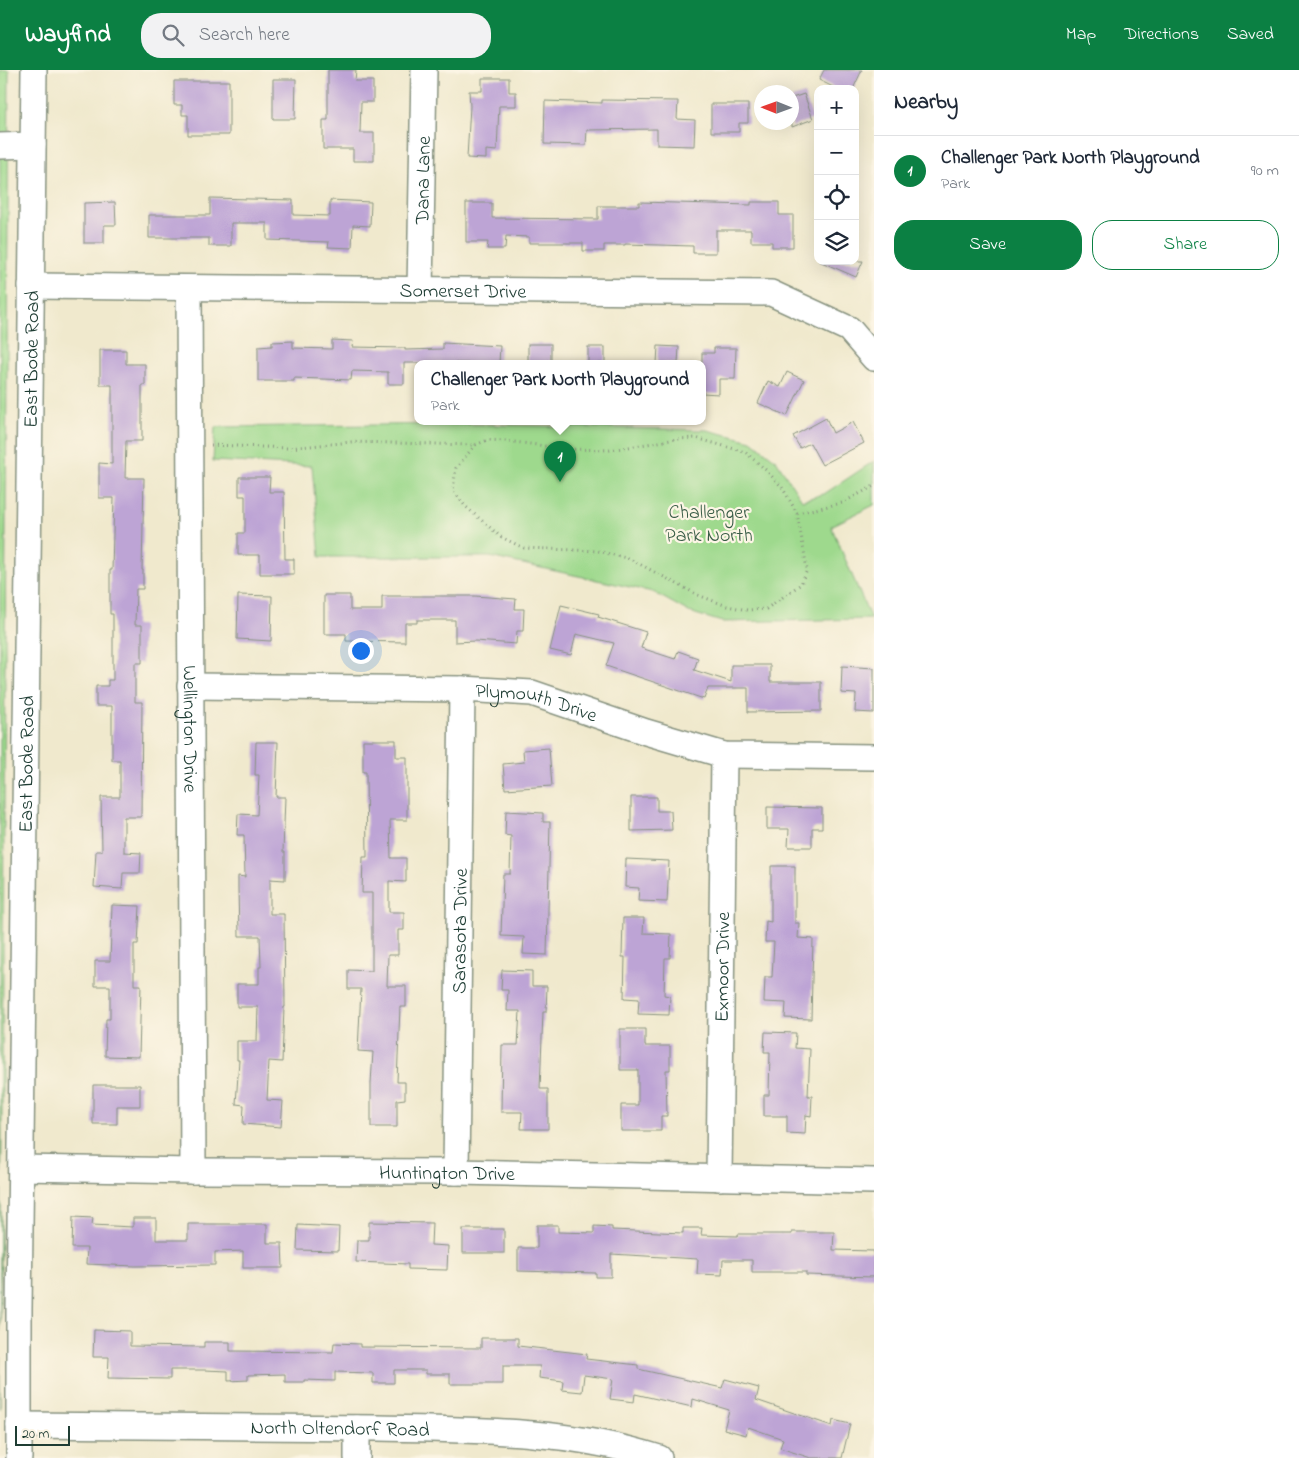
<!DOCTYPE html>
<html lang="en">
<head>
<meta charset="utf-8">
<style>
  :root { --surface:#fff; --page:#f2f2f3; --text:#1f2937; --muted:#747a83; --line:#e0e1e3; --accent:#0b8043 }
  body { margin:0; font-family:"Indie Flower",sans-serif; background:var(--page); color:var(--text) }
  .controls { position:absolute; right:15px; top:15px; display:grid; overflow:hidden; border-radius:10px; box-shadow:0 5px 20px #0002 }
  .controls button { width:45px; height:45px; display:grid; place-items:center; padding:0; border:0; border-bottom:1px solid var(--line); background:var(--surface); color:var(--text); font:25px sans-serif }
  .compass { position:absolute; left:754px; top:15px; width:45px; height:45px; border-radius:50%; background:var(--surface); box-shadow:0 5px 20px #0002; rotate:271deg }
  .scale { position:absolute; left:15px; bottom:12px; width:55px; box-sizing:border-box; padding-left:5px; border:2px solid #1f3d34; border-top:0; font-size:14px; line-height:18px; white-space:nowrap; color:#1f3d34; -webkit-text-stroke:4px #fcf5e5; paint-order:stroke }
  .you { position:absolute; left:360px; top:580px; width:18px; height:18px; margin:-12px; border:4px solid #fff; border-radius:50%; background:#1a73e8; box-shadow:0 0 0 8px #1a73e833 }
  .badge { display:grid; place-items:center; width:32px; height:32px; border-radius:50%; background:var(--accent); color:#fff; font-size:16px; font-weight:700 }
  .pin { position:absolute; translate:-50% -41px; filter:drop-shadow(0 1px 2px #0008) }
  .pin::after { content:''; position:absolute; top:26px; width:18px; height:15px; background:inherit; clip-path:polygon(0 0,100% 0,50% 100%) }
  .popup { position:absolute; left:414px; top:290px; width:292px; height:65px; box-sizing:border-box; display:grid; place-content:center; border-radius:10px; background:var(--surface); filter:drop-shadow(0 1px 4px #0005); font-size:16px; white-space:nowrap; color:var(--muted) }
  .popup b { font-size:19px; color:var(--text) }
  .popup::after { content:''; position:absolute; left:50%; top:100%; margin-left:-10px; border:10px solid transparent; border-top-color:var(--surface) }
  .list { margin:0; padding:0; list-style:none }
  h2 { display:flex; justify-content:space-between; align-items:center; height:65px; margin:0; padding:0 20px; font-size:21px }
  h2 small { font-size:16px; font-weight:400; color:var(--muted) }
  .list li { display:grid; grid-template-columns:32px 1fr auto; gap:15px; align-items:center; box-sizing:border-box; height:70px; padding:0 20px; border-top:1px solid var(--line) }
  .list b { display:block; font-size:19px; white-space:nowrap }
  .list p { margin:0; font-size:16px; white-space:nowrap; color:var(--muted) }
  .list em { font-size:16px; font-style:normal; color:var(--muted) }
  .actions { display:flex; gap:10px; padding:15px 20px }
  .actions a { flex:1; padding:11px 0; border:1px solid var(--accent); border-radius:20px; text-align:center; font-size:18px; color:var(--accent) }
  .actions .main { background:var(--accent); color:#fff }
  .icon { flex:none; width:28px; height:28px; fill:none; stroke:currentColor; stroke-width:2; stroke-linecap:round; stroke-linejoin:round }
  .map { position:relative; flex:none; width:874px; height:1388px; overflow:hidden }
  header { display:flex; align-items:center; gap:30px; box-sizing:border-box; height:70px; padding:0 25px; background:var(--accent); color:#fff }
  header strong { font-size:24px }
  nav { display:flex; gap:28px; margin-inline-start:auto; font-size:18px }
  .search { width:350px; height:45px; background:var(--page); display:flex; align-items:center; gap:12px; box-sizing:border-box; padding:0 18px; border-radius:20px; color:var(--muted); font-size:19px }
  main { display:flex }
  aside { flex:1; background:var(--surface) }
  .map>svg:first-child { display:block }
</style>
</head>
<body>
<header>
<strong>Wayfind</strong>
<div class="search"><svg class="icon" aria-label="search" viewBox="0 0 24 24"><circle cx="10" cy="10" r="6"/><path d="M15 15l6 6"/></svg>Search here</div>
<nav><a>Map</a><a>Directions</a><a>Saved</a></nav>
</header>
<main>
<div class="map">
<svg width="874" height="1388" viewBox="0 0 874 1388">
  <rect width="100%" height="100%" fill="#fcf5e5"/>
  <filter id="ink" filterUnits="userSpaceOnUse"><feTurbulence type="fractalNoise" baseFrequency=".02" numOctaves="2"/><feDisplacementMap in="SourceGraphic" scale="10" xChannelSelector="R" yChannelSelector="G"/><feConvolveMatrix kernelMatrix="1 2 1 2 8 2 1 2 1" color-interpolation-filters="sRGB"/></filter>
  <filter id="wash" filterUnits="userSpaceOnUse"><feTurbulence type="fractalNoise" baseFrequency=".0096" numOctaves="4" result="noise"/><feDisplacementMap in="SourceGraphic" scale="20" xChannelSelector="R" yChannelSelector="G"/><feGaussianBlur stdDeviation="1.12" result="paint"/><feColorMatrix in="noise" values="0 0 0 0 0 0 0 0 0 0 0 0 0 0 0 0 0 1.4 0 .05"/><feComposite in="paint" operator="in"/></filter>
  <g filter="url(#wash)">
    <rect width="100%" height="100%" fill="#f0e9cd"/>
    <g fill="#9ed98d" stroke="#5e8b60">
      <polygon points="0,0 9,0 0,1339"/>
      <polygon points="458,354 707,360 752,371 776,390 802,430 824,424 874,391 874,435 831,456 871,549 722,552 689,542 653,522 490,487 320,487 312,396 213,391 215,357"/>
    </g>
    <g id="blocks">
      <g fill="#bda4d5">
        <polygon points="328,0 356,0 355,11 373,11 373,32 361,32 360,63 374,63 374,91 353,91 353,79 323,79 323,50 328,50"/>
        <polygon points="824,0 862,0 853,19 837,19 819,10"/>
        <polygon points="482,8 509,8 509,22 516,22 516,36 499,36 497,81 486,80 486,89 467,88 470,36 469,21 482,21"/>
        <polygon points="273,9 296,9 295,49 273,49"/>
        <polygon points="174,11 229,11 229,65 188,65 188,45 182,45 182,35 174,35"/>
        <polygon points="804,24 813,49 792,57 792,28"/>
        <polygon points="602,30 678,31 677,49 695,50 694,76 657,75 657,59 587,60 586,75 544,74 545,31 602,33"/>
        <polygon points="711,34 748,34 748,53 739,53 739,62 711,62"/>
        <polygon points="210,128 293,130 293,145 330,146 330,130 371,132 370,156 353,155 352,178 328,177 329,172 267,170 267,153 231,153 231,176 209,176 209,168 149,168 149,145 210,145"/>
        <polygon points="115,132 116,155 104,155 104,173 84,173 84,133"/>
        <polygon points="639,132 751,135 751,132 779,132 779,145 793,145 793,177 772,177 772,172 751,172 751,160 716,160 716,183 693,183 693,176 625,174 625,175 604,175 604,181 583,181 583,173 529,173 529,167 506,166 505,179 487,179 488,172 466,172 466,133 492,133 492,148 598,149 598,136 639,136"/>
        <polygon points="819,191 863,191 856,207"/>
        <polygon points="332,270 353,271 352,277 405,278 405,280 443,279 443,273 500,276 499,293 404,293 404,314 388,314 388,302 352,301 351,310 294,308 294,311 258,311 258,277 272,276 272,272 293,271 293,278 332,279"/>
        <rect x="528" y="274" width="23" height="19"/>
        <polygon points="658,276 679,277 678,293 657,293"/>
        <rect x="588" y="277" width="17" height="16"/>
        <polygon points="714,278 736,278 735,309 719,309 719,324 702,323 702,283 714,283"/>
        <polygon points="100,280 126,280 126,294 145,294 145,315 142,315 142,371 126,371 125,408 144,408 142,500 143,500 143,519 136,519 135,555 142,555 142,593 135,593 135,632 142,632 141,747 124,747 124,782 141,783 140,803 123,803 122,819 94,817 96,781 102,781 101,727 120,727 120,690 112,690 112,636 96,636 96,616 108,616 108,610 113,610 113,544 110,544 110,500 112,500 114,428 99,428 99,393 112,394 112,315 100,315"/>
        <polygon points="787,302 804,310 787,346 758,333 768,311 780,317"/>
        <polygon points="826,348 833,363 853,352 864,373 822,395 810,373 800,378 793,366"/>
        <polygon points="239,407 270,407 269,422 284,422 285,489 294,489 294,504 260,504 260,485 238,485 238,463 245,463 245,426 239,426"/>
        <polygon points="238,525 272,526 271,571 237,569"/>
        <polygon points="324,525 350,525 350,540 382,540 382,526 475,526 516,529 515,539 524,539 523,561 517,561 516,574 475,571 455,572 455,550 417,550 417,553 405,553 405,572 346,571 346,564 324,564"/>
        <polygon points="561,535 599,544 598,547 646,562 641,578 675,589 678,581 698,588 694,600 731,612 731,595 770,595 770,612 821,612 821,641 748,642 748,618 708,618 704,629 606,596 614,573 576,564 571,585 550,580"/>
        <polygon points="842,596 874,598 874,643 855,642 856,624 841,623"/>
        <polygon points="363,670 396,670 396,687 407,687 407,750 390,750 391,788 406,788 406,812 389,811 389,842 404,842 404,860 398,860 398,885 388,885 387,916 406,916 406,937 400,937 397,1012 405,1012 405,1029 397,1030 397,1057 371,1057 371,1013 373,982 358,981 361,919 348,919 348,900 372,901 372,823 362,823 363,787 367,787 366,702 363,702"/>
        <polygon points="256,672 278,672 276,727 285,727 283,782 285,782 285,810 270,809 270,844 284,844 285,937 284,937 282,992 269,991 267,1030 283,1031 281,1057 243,1054 244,1035 236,1034 239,990 237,990 237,971 257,971 258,937 237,937 237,914 259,914 259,897 261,897 260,866 239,866 238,817 238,806 245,807 244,765 237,765 238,744 257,745 259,705 255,705"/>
        <polygon points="549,678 552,716 505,719 503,694 524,692 523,680"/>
        <polygon points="631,727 657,727 657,741 671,741 672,760 631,761"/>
        <polygon points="767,737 822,738 822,758 812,758 812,777 788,777 789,759 767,759"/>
        <polygon points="506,741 543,743 543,752 550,752 547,885 523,884 524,867 501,866 503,804 510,804 511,766 505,765"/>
        <polygon points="626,789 669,791 667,832 638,831 639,818 625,817"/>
        <polygon points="771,796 795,796 795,853 799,853 798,868 813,869 811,949 785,948 786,933 764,932 765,907 772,907 774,872 765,872 766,851 771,852"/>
        <polygon points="112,835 140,836 138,874 134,874 134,915 141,915 139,987 105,986 106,949 110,949 110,916 95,916 95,891 110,891"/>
        <polygon points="623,848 644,848 643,863 671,864 670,888 665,888 664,925 670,926 669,945 638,944 639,929 624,928 625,887 622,887"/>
        <polygon points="502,900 532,901 532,916 547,916 546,942 543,942 540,1019 548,1019 548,1059 521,1059 522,1042 501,1042 502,975 518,975 520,941 507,941 508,920 501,920"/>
        <polygon points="620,959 645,959 645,976 670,976 670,1000 666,1000 667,1046 661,1046 661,1061 621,1061 621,1035 638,1035 638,1000 620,1000"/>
        <polygon points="765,962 796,963 795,978 810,979 808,1026 812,1026 811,1046 806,1045 805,1064 787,1063 787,1046 764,1046 764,1025 769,1025 770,982 764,982"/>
        <polygon points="93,1015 140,1015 140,1036 117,1036 117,1054 93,1054"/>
        <polygon points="73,1147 93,1148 92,1155 133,1157 133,1148 156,1148 156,1170 188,1170 188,1154 267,1154 267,1173 282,1173 283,1198 243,1198 243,1181 215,1182 215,1195 135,1196 86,1194 87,1178 72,1178"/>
        <polygon points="369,1152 432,1153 431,1175 448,1176 447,1200 408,1199 408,1194 356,1192 357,1170 369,1170"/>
        <polygon points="298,1155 339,1157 338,1181 297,1180"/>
        <polygon points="537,1155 558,1155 558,1162 594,1163 594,1156 612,1157 612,1160 683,1163 683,1158 702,1158 701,1165 738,1166 738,1164 792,1164 792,1162 834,1162 833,1180 874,1181 874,1207 806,1205 806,1202 752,1202 752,1190 723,1190 722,1205 697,1204 698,1189 611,1184 611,1207 596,1207 596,1203 518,1201 518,1178 537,1178"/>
        <rect x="463" y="1159" width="41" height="24"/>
        <polygon points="94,1260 130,1261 130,1276 204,1277 204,1272 230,1272 230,1281 333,1282 334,1273 360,1274 360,1277 481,1278 481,1268 518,1268 518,1276 587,1284 586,1289 638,1295 638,1299 722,1318 725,1309 759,1318 756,1330 832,1356 833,1350 850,1354 842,1388 811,1388 780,1378 783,1369 748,1357 746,1365 724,1359 729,1340 693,1329 692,1337 635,1324 634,1332 610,1329 613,1309 584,1305 582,1322 562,1320 563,1311 539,1308 540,1296 503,1296 503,1314 450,1314 450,1304 426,1304 426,1300 394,1300 394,1313 373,1313 373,1303 335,1302 335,1311 304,1310 304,1312 285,1312 285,1304 248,1305 248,1310 228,1311 228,1301 204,1300 170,1300 170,1309 108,1308 109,1287 93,1287"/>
      </g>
    </g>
  </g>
  <g filter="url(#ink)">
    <use href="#blocks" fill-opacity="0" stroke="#889380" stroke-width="1"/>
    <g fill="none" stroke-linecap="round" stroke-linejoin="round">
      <g stroke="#889380" stroke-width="28">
        <g id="minor">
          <polyline points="0,76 33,75"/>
          <path id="s1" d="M31,216L771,223L849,259L874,288"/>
          <path id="s2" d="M189,218L193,1101"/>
          <path id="s3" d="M420,220L424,0"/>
          <path id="s4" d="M190,616L462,619L532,623L646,662L724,685L874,687"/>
          <path id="s5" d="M21,1098L193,1101L456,1102L874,1111"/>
          <path id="s6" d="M456,1102L462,619"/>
          <path id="s7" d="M719,1108L724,685"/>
          <path id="s8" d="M19,1355C139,1356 259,1356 378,1358C473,1360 568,1359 659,1388"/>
          <path id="s9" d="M19,1388V1240L34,0"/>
          <polyline points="357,1388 357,1358"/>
        </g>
      </g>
      <g stroke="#889380" stroke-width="3" stroke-dasharray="1 4" stroke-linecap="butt">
        <polyline points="211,375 289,378 351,372 475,375 488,370 506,371 569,379 610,380 677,369 696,368 745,382 766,400 782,417 797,443 804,481 807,500 801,514 766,539 747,540 727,536 698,525 630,489 598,481 524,478 501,467 465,436 453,420 456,398 475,375"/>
        <polyline points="797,443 842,433 874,416"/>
      </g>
      <use href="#minor" stroke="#fff" stroke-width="25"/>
    </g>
  </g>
  <g text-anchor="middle" stroke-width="4.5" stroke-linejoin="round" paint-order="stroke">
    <g font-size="20" fill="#1f3d34" stroke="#fcf5e5">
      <text dy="7" stroke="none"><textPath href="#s3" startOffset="110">Dana Lane</textPath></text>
      <text dy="7" stroke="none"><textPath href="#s1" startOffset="432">Somerset Drive</textPath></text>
      <text dy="7" stroke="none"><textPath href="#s9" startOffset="1099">East Bode Road</textPath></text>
      <text dy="7" stroke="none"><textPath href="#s4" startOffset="348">Plymouth Drive</textPath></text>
      <text dy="7" stroke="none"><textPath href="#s2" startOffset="441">Wellington Drive</textPath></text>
      <text dy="7" stroke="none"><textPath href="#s9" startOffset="694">East Bode Road</textPath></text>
      <text dy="7" stroke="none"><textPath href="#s6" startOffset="241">Sarasota Drive</textPath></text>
      <text dy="7" stroke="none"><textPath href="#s7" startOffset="211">Exmoor Drive</textPath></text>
      <text dy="7" stroke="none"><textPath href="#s5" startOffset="426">Huntington Drive</textPath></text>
      <text dy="7" stroke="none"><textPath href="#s8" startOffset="321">North Oltendorf Road</textPath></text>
    </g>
    <g font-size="20" fill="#385c46" stroke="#fcf5e5">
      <text x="709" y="448">Challenger<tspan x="709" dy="23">Park North</tspan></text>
    </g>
  </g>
</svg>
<div class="controls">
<button>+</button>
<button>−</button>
<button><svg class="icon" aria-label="locate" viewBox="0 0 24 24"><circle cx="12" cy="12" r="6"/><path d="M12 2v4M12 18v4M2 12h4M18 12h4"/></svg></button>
<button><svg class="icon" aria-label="layers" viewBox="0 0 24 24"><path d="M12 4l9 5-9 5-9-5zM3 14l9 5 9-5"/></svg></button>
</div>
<svg class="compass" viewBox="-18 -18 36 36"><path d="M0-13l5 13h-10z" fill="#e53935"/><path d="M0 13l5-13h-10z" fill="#747a83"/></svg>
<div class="scale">20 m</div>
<div class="you"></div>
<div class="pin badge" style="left:560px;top:412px">1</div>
<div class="popup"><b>Challenger Park North Playground</b>Park</div>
</div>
<aside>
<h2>Nearby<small></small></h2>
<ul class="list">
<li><span class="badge">1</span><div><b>Challenger Park North Playground</b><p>Park</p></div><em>90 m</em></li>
</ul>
<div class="actions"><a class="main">Save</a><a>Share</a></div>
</aside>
</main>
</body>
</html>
